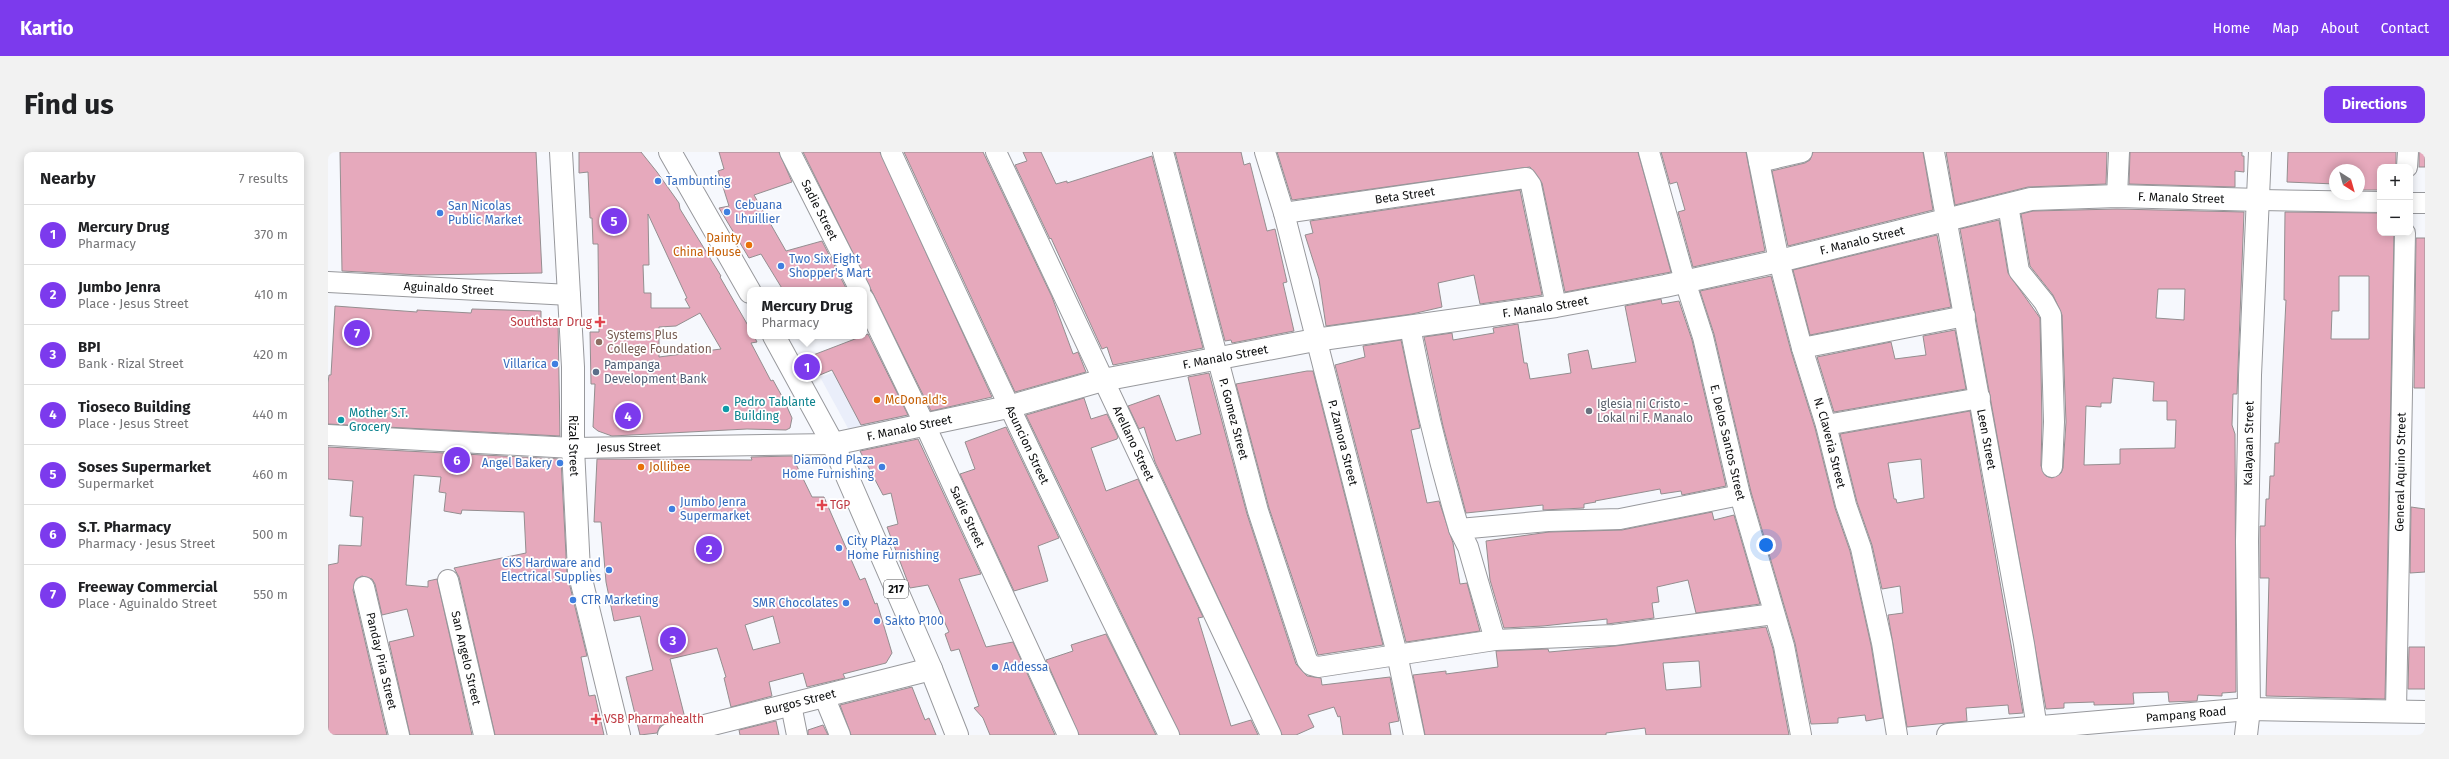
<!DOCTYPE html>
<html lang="en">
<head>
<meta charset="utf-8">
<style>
  :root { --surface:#fff; --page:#f2f2f2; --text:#202124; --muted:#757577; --line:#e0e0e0; --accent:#7c3aed }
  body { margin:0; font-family:"Fira Sans",sans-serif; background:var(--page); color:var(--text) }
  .controls { position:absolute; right:12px; top:12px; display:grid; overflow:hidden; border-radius:8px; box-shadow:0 2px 10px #0003 }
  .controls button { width:36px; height:36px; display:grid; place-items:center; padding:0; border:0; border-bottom:1px solid var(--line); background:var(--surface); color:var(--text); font:20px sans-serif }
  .compass { position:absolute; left:2001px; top:12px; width:36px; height:36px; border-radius:50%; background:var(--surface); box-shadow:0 2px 10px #0003; rotate:143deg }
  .you { position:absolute; left:1438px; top:393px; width:14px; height:14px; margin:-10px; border:3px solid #fff; border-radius:50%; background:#1a73e8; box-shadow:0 0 0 6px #1a73e833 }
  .badge { display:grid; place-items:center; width:26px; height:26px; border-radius:50%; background:var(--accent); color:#fff; font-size:13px; font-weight:700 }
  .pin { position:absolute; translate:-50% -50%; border:2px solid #fff; box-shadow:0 1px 4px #0006 }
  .popup { position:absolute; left:419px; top:135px; width:120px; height:52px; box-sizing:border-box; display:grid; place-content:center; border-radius:8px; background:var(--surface); filter:drop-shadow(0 1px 3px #0005); font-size:13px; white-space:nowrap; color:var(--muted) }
  .popup b { font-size:15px; color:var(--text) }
  .popup::after { content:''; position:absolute; left:50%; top:100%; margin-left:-8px; border:8px solid transparent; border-top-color:var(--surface) }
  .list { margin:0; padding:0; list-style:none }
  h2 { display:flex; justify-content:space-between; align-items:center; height:52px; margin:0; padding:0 16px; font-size:17px }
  h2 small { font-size:13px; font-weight:400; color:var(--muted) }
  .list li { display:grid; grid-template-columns:26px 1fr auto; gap:12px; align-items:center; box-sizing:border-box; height:60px; padding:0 16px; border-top:1px solid var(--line) }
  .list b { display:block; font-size:15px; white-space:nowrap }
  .list p { margin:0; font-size:13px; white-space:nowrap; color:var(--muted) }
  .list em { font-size:13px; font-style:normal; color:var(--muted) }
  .map { position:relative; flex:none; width:2097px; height:583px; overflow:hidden; border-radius:8px }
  header { display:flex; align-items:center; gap:24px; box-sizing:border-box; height:56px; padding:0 20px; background:var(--accent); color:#fff }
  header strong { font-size:19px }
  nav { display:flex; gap:22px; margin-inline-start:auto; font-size:14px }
  .intro { display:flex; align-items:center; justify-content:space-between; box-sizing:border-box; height:96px; padding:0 24px }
  h1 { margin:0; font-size:28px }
  .button { padding:10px 18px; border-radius:8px; background:var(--accent); color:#fff; font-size:14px; font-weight:700 }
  main { display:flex; gap:24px; padding:0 24px }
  aside { flex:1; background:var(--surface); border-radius:8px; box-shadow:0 2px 10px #0003 }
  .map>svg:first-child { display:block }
</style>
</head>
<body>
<header>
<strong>Kartio</strong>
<nav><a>Home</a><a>Map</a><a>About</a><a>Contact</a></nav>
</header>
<div class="intro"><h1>Find us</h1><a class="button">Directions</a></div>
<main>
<aside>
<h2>Nearby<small>7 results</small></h2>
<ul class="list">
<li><span class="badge">1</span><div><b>Mercury Drug</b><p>Pharmacy</p></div><em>370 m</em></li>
<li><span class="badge">2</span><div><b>Jumbo Jenra</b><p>Place · Jesus Street</p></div><em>410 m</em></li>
<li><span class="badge">3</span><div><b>BPI</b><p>Bank · Rizal Street</p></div><em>420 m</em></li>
<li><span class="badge">4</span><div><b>Tioseco Building</b><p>Place · Jesus Street</p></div><em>440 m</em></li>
<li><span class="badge">5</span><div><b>Soses Supermarket</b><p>Supermarket</p></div><em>460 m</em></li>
<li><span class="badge">6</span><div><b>S.T. Pharmacy</b><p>Pharmacy · Jesus Street</p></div><em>500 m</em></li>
<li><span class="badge">7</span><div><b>Freeway Commercial</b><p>Place · Aguinaldo Street</p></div><em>550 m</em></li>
</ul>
</aside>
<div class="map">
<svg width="2097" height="583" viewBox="0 0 2097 583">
  <rect width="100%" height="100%" fill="#f6f8fd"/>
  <polygon fill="#eaeefa" points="557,201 590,264 521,278 492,225"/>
  <g fill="#e6a9bc" stroke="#948e90" fill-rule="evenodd">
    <polygon points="12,0 208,0 214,121 92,123 14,119"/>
    <path d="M251,0H313L329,20L351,51L352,57L393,124L392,125L422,177V184H426L429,190L423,191L443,229L445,228L456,248L464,266L462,276L458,278L419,277L284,284L270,279L265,275L267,232H263L262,180H271L270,92H265L264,66H262L260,20L251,21ZM320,62L359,146L357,147L362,156H323V141H316L315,113H321ZM372,161L393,197L331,205V175L348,174Z"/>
    <polygon points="391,0 451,0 464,30 426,43 458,99 494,89 519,138 455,138 433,102 421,106 391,56 401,54 390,19 396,17"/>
    <polygon points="475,0 552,0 664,245 603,259"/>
    <polygon points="576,0 655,0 724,145 745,202 750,200 758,220 687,240"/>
    <polygon points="695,0 713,0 728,32 739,29 739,31 824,4 875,196 785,213 779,195 774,197 723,86 722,87 687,13 699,9"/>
    <polygon points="847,0 913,0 916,13 922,11 939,79 947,77 959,130 955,131 966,179 904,191 903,188 897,189"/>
    <polygon points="949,0 1310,0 1343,120 1237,140 1214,31 1202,15 964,48"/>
    <polygon points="1333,0 1418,0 1437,99 1365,115 1350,60 1357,58 1349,30 1342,32"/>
    <polygon points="1485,0 1595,0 1605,58 1460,94 1444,19 1477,11 1482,8"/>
    <polygon points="1618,0 1779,0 1778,32 1700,35 1627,53"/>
    <polygon points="1802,0 1914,0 1914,4 1916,4 1916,20 1907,19 1907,35 1801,32"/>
    <polygon points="1960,0 2068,0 2068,15 2052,15 2052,38 2031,38 2031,18 2007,18 2007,32 1959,30"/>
    <rect x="2091" y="0" width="6" height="15"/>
    <polygon points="1192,38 1214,143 1152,152 1146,123 1110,131 1114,155 1084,162 998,174 991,127 977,83 985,81 982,69"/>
    <path d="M1789,57L1916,60L1909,242H1905L1904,273L1907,282L1908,540L1894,541V544L1870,543L1869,549L1841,550L1840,540L1805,541L1806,552L1766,553V550L1736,551V556L1718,557L1632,77L1671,68L1680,121L1712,166L1714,270L1713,314L1718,324L1724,326L1733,321L1735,316L1738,270L1734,163L1725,143L1702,114L1693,62L1705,59ZM1830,137H1857L1856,168L1828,166ZM1785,226L1826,230L1825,249H1839V268H1848L1847,296L1792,297V312L1756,313L1758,254L1773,255V251H1783Z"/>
    <path d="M1957,60L2052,61V81H2066L2057,547L1938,544L1941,426H1932V374H1937L1938,347H1941L1942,324H1946L1947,291H1951L1958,148H1956ZM2011,124H2041V187H2003L2004,159H2011Z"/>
    <polygon points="1609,83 1623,155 1482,183 1465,118"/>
    <polygon points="2088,86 2097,86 2097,236 2086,236"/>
    <polygon points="1443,124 1463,199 1487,276 1507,356 1522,399 1543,493 1555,566 1538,569 1537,563 1510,566 1510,571 1483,572 1467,491 1423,340 1386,182 1372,139"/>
    <polygon points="1333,147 1334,152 1351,149 1364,188 1398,334 1354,343 1353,339 1333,342 1332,337 1267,349 1268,350 1256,352 1256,356 1215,358 1215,353 1138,361 1115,274 1096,185 1124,181 1125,188 1166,181 1165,176 1190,172 1196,211 1199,211 1202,227 1243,221 1240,202 1260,198 1264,217 1308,210 1297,154"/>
    <polygon points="7,154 89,160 89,158 143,161 144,157 213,159 213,167 230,168 232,284 0,272 0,231 1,223 3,223"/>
    <polygon points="1627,178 1638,237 1506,260 1489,205 1563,190 1567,207 1598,203 1595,184"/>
    <polygon points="540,182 580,263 533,273 504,218 487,225 480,205"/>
    <polygon points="1073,188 1092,276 1083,278 1099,351 1111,349 1125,391 1132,432 1139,431 1152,479 1078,490 1007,213 1037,205 1035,194"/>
    <polygon points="979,219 985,219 1055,493 990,503 941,356 908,232"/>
    <polygon points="881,221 919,362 968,512 979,524 993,526 994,533 1062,525 1071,569 1061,571 1063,583 1015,583 1012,564 1010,565 1006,555 980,563 986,575 968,583 954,583 827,310 816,275 811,277 800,254 831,243 848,289 873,282 860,225"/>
    <polygon points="756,246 763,267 779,262 790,285 789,287 763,296 778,339 810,327 875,465 870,466 903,574 923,568 930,583 852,583 698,263"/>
    <path d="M1642,259L1695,561L1681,562L1680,553L1638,556L1639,569L1579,575L1560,463L1575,461L1572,434L1554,437L1544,393L1529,350L1512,282ZM1593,307L1596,346L1569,351L1568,347H1566L1560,311Z"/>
    <polygon points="678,275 731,386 710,394 720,429 686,439 632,322 647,317 637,290"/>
    <polygon points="590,287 653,422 631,427 658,495 685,490 727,583 662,583 655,566 646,556 651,554 631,497 623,499 617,482 621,480 600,433 582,436 559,375 570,372 563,341 555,343 532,299"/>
    <polygon points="0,295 233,307 239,422 259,504 253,505 261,544 267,543 276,583 167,583 131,425 126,416 198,401 196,360 134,358 133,362 116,359 118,341 111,340 113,325 86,323 78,433 100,435 100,429 109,427 144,583 82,583 61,490 86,484 79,457 54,463 47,432 44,427 34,424 28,427 25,438 59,583 0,583 0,413 10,411 11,393 33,394 35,365 22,364 25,329 0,327"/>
    <path d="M464,304L484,345H496L532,428L537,426L547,452L549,451L564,501L558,511L515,522L517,526L479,535L475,521L441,530L444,544L403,555L396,526L398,525L389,496L342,507L357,566L338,571L332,574L329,581L312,583L298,525L325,518L312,464L286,469L278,430L273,370H266L269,307L424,308L423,305ZM445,464L452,491L425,498L417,473Z"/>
    <polygon points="2083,355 2097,357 2097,420 2082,421"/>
    <polygon points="1384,360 1386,368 1406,363 1432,452 1368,461 1360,428 1329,435 1331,450 1324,451 1326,466 1279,472 1279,467 1215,474 1176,476 1162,428 1158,389 1221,380 1294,378"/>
    <path d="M1438,475L1445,497L1461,583H1318L1317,576L1278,581V583H1097L1085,523L1118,519V522L1170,515L1168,499L1220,497L1221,500L1287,494ZM1371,509L1373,535L1338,538L1335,511Z"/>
    <polygon points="778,482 795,516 828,583 751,583 718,508 745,499 743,493"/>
    <polygon points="2081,495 2097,495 2097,537 2080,537"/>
    <polygon points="584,535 597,568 601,566 608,583 523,583 512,553"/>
    <polygon points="448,569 451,583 412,583 411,578"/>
    <polygon points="495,573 500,583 480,583 480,578"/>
  </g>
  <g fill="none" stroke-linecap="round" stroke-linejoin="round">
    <g stroke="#98999d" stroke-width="22">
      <g id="street">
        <path id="s1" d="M462,0L532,138"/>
        <path id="s2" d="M563,0C653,196 744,391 841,583"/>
        <path id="s3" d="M668,0L943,583"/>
        <path id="s4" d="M835,0L930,359L979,508L983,513L990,515L1167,488L1286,483L1446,462"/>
        <path id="s5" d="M937,0L956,61L1069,502L1086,583"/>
        <path id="s6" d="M1321,0L1357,129L1375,185L1412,343L1456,494L1473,583"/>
        <path id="s7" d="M1429,0L1451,109L1474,196L1498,273L1518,353L1533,396L1554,491L1569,583"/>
        <path id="s8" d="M1606,0L1696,492L1710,583"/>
        <polyline points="1431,10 1474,0"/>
        <polyline points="2079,15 2080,0"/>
        <polyline points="1789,44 1791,0"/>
        <polyline points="1932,48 2052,50"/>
        <polyline points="2082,51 2097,51"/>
        <polyline points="1680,53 1691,119 1716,150 1723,163 1726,270 1724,315"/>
        <path id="s9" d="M956,61L1198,26L1203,33L1228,154"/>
        <path id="s10" d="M0,130L242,143"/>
        <path id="s11" d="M536,147L597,273L740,583"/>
        <path d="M1082,175C1095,243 1111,310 1131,377"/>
        <polyline points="1474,196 1637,164"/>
        <polyline points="1498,273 1652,246"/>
        <path id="s12" d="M0,283L245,296L505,292"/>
        <path id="s13" d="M120,428L156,583"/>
        <path id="s14" d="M36,435L71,583"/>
        <polyline points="1167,488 1140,395 1131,377 1220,369 1292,367 1412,343"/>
        <polyline points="496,544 512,583"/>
        <polyline points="463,553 469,583"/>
        <path id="s15" d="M2068,559L2077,81"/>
      </g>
    </g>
    <g stroke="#98999d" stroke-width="24">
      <g id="secondary">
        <path id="s16" d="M233,0L245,215V296L251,419L291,583"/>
        <path id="s17" d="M505,292L680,255L775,228L987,188L1228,154L1337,134L1451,109L1703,47L1789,44L1932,48"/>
        <path id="s18" d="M341,583L603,517"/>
        <path id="s19" d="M1620,583L1921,557L2097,560"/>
        <path id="s20" d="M1918,583L1921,557L1919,389L1922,223L1932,0"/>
      </g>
    </g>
    <g stroke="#98999d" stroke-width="24">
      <g id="primary">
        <polyline points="342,0 422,140"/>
        <polyline points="446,184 505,292 603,517 629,583"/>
      </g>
    </g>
    <use href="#street" stroke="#fff" stroke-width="20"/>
    <use href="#secondary" stroke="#fff" stroke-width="22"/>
    <use href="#primary" stroke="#fff" stroke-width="22"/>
  </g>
  <g fill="#3f7fe0" stroke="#fff" stroke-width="1.5">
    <circle cx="330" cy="29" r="4"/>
    <circle cx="399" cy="60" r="4"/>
    <circle cx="112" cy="61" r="4"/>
    <circle cx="453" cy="114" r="4"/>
    <circle cx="227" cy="212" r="4"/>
    <circle cx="232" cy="311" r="4"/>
    <circle cx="554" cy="315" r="4"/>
    <circle cx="344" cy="357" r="4"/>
    <circle cx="511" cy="396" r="4"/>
    <circle cx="281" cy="418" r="4"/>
    <circle cx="245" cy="448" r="4"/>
    <circle cx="518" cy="451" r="4"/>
    <circle cx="549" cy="469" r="4"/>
    <circle cx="667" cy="515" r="4"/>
  </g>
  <g fill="#e8710a" stroke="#fff" stroke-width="1.5">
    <circle cx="421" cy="93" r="4"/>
    <circle cx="549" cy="248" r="4"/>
    <circle cx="313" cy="315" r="4"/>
  </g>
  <g fill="#e0444e" stroke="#fff" stroke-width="1.5">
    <path d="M270 164h4v4h4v4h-4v4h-4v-4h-4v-4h4z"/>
    <path d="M492 347h4v4h4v4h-4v4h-4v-4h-4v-4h4z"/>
    <path d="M266 561h4v4h4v4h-4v4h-4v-4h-4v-4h4z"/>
  </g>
  <circle fill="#8d6e63" stroke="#fff" stroke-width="1.5" cx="271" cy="190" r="4"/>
  <circle fill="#5c6f8a" stroke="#fff" stroke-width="1.5" cx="268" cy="220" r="4"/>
  <g fill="#0f9aa8" stroke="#fff" stroke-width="1.5">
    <circle cx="398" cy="257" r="4"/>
    <circle cx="13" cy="268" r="4"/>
  </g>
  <circle fill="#6b7280" stroke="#fff" stroke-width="1.5" cx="1261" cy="259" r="4"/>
  <g text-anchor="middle" stroke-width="3.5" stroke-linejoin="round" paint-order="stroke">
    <rect fill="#fff" stroke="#565758" stroke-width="1" x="556" y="428" width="24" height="18" rx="3"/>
    <g font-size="11" font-weight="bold" fill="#0e0f10">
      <text x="568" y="441">217</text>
    </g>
    <g font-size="12" fill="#366cbe" stroke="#fff" text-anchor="start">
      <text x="338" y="33">Tambunting</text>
      <text x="407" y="57">Cebuana<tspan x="407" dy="14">Lhuillier</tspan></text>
      <text x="120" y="58">San Nicolas<tspan x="120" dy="14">Public Market</tspan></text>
      <text x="461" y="111">Two Six Eight<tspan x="461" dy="14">Shopper's Mart</tspan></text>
      <text x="219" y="216" text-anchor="end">Villarica</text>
      <text x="546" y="312" text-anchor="end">Diamond Plaza<tspan x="546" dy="14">Home Furnishing</tspan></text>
      <text x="224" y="315" text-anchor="end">Angel Bakery</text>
      <text x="352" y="354">Jumbo Jenra<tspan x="352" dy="14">Supermarket</tspan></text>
      <text x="519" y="393">City Plaza<tspan x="519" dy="14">Home Furnishing</tspan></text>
      <text x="273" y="415" text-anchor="end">CKS Hardware and<tspan x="273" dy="14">Electrical Supplies</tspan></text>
      <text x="253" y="452">CTR Marketing</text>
      <text x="510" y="455" text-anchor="end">SMR Chocolates</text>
      <text x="557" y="473">Sakto P100</text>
      <text x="675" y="519">Addessa</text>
    </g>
    <g font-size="12" fill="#0e0f10" stroke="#fff">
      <text dy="4" stroke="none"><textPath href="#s9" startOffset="122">Beta Street</textPath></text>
      <text dy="4" stroke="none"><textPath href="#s17" startOffset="1374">F. Manalo Street</textPath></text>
      <text dy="4" stroke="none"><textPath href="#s1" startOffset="65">Sadie Street</textPath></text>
      <text dy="4" stroke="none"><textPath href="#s17" startOffset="1050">F. Manalo Street</textPath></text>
      <text dy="4" stroke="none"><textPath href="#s10" startOffset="121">Aguinaldo Street</textPath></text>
      <text dy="4" stroke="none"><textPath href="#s17" startOffset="726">F. Manalo Street</textPath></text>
      <text dy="4" stroke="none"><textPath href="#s17" startOffset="402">F. Manalo Street</textPath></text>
      <text dy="4" stroke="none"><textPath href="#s4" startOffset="276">P. Gomez Street</textPath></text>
      <text dy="4" stroke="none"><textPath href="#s17" startOffset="78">F. Manalo Street</textPath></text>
      <text dy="4" stroke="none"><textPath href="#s8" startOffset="292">Leen Street</textPath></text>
      <text dy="4" stroke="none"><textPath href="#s5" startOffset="301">P. Zamora Street</textPath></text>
      <text dy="4" stroke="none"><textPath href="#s6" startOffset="301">E. Delos Santos Street</textPath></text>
      <text dy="4" stroke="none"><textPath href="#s7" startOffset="300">N. Claveria Street</textPath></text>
      <text dy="4" stroke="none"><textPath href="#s20" startOffset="292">Kalayaan Street</textPath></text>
      <text dy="4" stroke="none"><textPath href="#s3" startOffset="322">Arellano Street</textPath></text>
      <text dy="4" stroke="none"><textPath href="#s2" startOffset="323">Asuncion Street</textPath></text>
      <text dy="4" stroke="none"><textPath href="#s16" startOffset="294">Rizal Street</textPath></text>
      <text dy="4" stroke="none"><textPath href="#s12" startOffset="301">Jesus Street</textPath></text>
      <text dy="4" stroke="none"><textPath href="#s15" startOffset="239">General Aquino Street</textPath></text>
      <text dy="4" stroke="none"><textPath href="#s11" startOffset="241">Sadie Street</textPath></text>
      <text dy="4" stroke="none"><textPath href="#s13" startOffset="80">San Angelo Street</textPath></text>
      <text dy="4" stroke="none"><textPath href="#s14" startOffset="76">Panday Pira Street</textPath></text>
      <text dy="4" stroke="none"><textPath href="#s18" startOffset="135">Burgos Street</textPath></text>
      <text dy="4" stroke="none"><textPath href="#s19" startOffset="239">Pampang Road</textPath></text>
    </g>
    <g font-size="12" fill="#c56008" stroke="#fff" text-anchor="start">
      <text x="413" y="90" text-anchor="end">Dainty<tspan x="413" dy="14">China House</tspan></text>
      <text x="557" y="252">McDonald's</text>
      <text x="321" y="319">Jollibee</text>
    </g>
    <g font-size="12" fill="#be3a42" stroke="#fff" text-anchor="start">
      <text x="264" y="174" text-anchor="end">Southstar Drug</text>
      <text x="502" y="357">TGP</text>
      <text x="276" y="571">VSB Pharmahealth</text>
    </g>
    <g font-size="12" fill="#785e54" stroke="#fff" text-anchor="start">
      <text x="279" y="187">Systems Plus<tspan x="279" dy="14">College Foundation</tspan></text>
    </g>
    <g font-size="12" fill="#4e5e75" stroke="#fff" text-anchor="start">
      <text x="276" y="217">Pampanga<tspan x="276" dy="14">Development Bank</tspan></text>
    </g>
    <g font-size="12" fill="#0d838f" stroke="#fff" text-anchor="start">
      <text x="406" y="254">Pedro Tablante<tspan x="406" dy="14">Building</tspan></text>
      <text x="21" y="265">Mother S.T.<tspan x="21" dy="14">Grocery</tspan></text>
    </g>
    <g font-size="12" fill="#5b616d" stroke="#fff" text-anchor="start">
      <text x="1269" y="256">Iglesia ni Cristo -<tspan x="1269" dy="14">Lokal ni F. Manalo</tspan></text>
    </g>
  </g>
</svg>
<div class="controls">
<button>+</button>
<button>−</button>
</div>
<svg class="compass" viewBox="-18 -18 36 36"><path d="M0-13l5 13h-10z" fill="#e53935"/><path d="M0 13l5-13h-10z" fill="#757577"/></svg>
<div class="you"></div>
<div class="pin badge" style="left:479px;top:215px">1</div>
<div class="popup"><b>Mercury Drug</b>Pharmacy</div>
<div class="pin badge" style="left:381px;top:397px">2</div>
<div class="pin badge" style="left:345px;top:488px">3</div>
<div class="pin badge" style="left:300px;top:264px">4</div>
<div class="pin badge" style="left:286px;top:69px">5</div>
<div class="pin badge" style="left:129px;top:308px">6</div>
<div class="pin badge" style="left:29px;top:181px">7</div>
</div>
</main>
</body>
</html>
